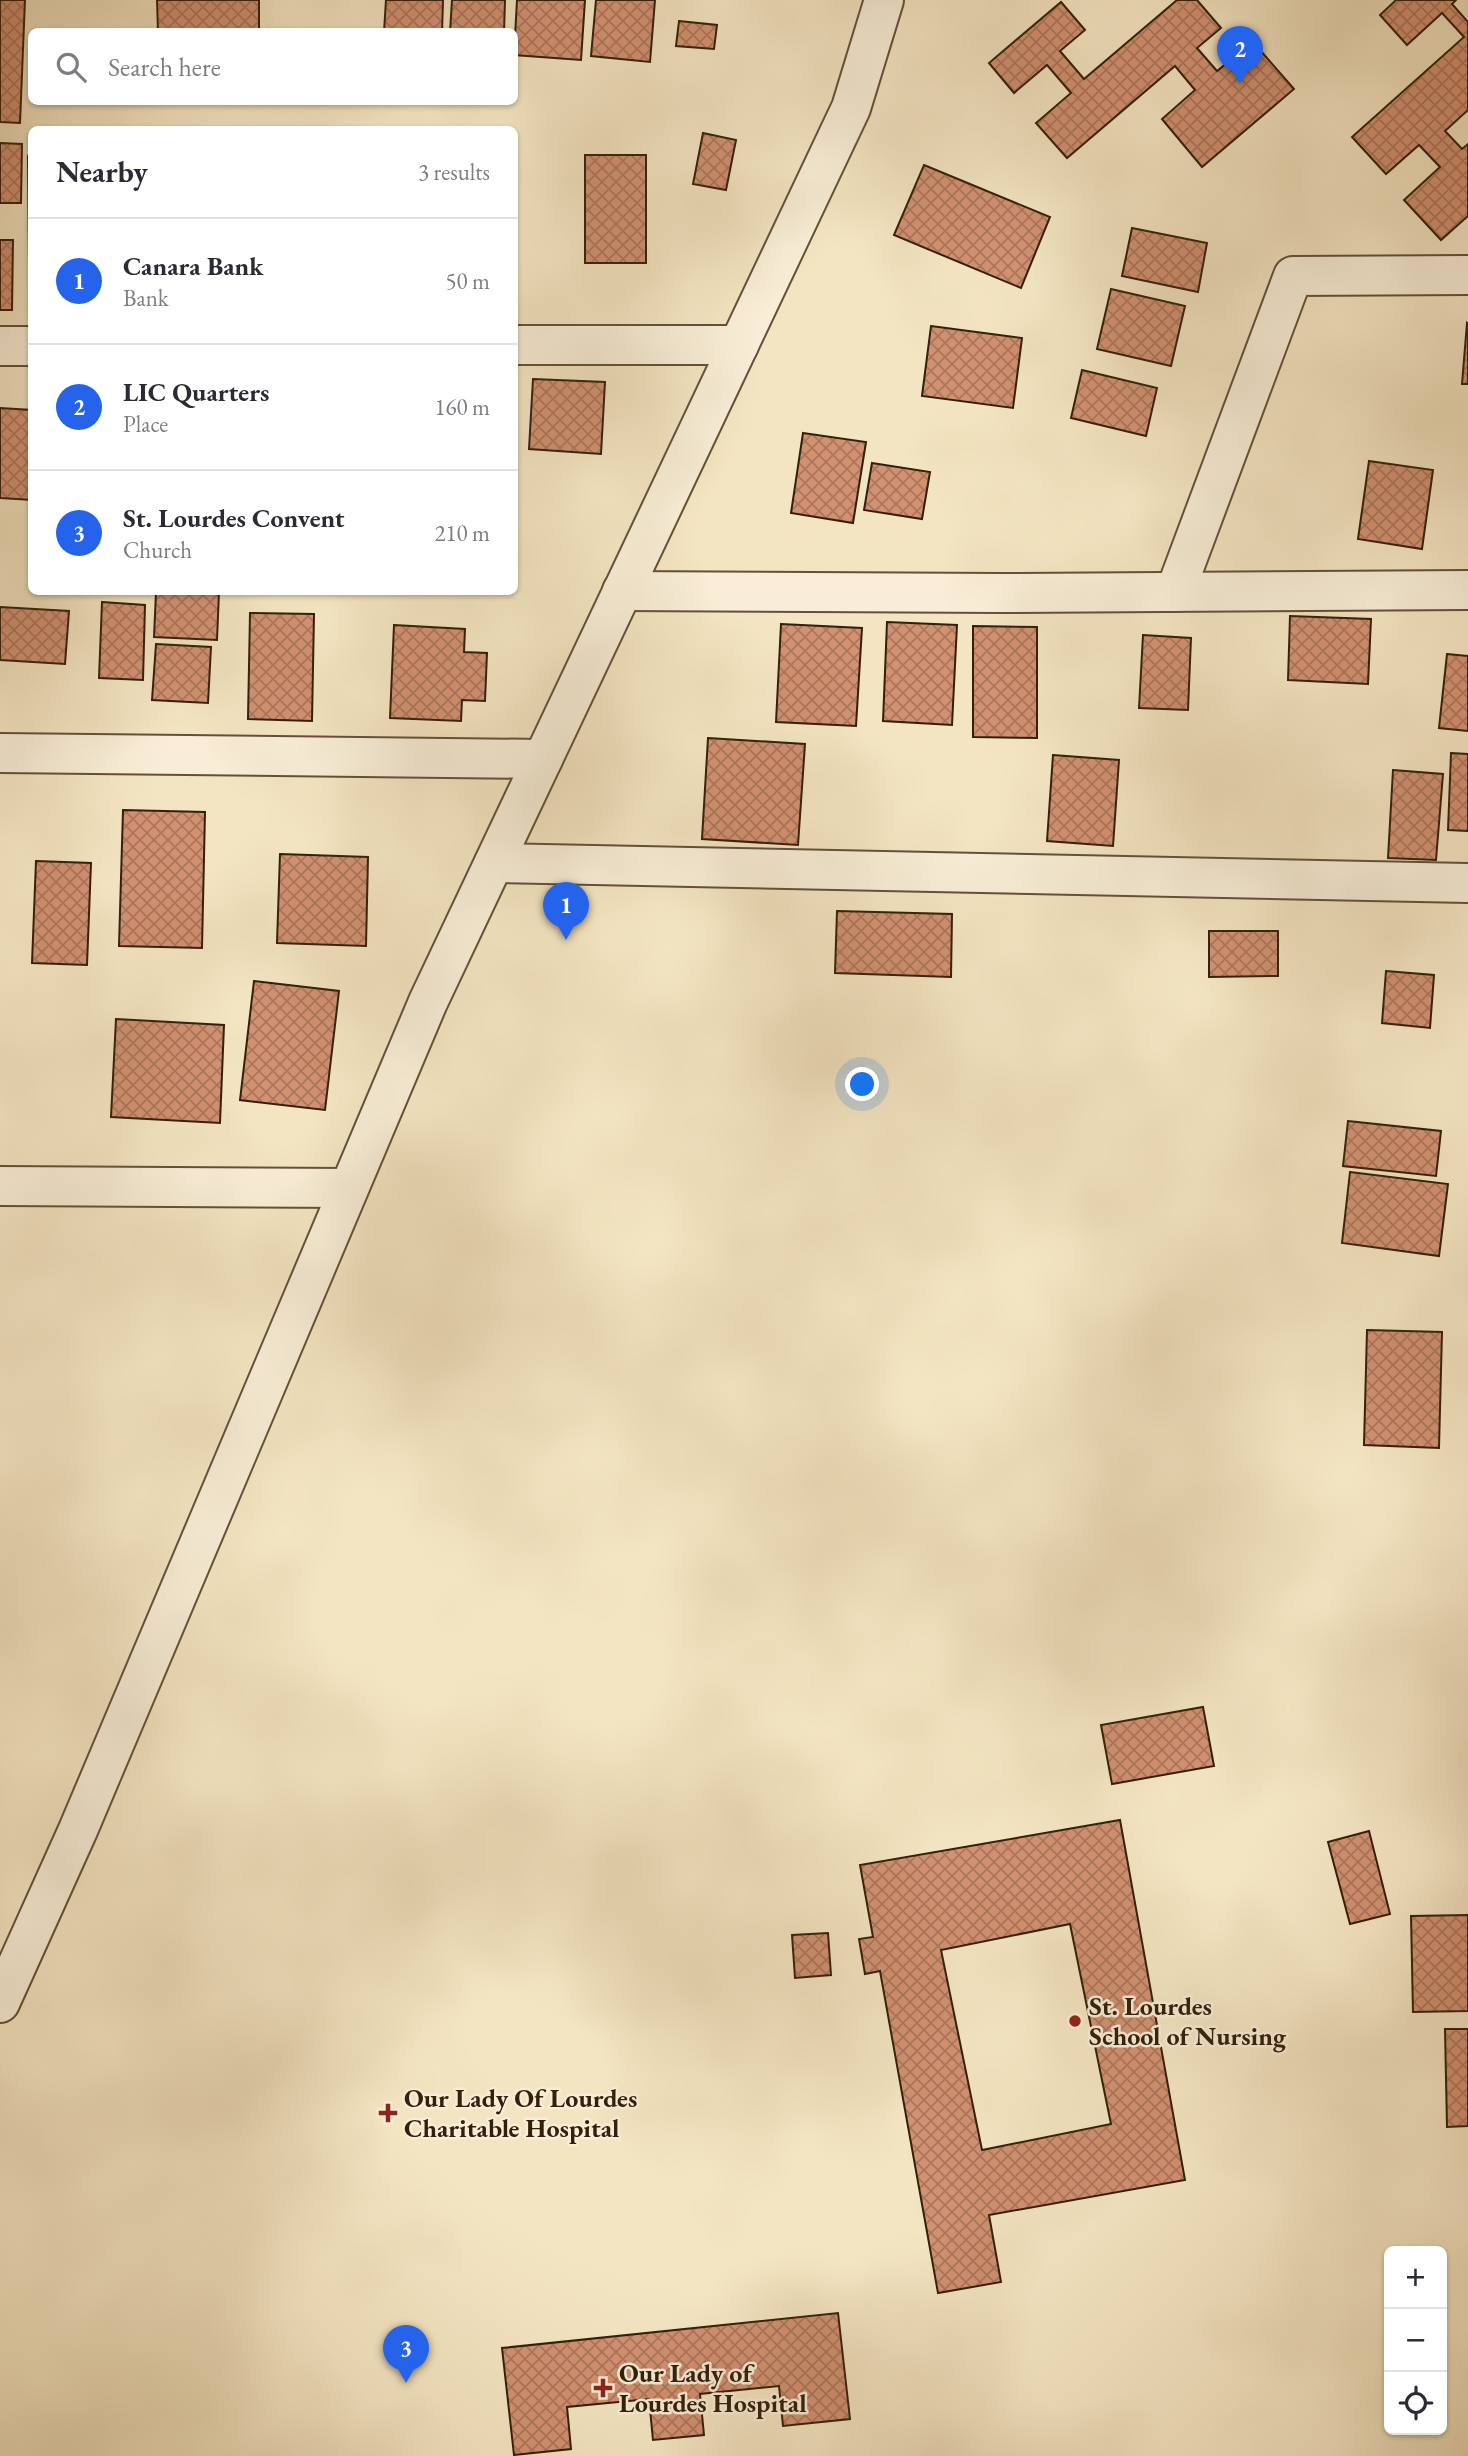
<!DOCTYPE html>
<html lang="en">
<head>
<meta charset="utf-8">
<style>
  :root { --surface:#fff; --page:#f7f7f7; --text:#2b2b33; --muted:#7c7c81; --line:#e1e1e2; --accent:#2563eb }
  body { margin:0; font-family:"EB Garamond",serif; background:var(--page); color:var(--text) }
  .controls { position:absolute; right:21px; bottom:21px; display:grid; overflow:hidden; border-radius:10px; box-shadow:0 2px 5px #0004 }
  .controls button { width:63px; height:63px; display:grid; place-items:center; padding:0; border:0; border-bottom:2px solid var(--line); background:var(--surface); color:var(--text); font:35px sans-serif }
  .you { position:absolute; left:863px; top:1085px; width:24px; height:24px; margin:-18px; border:5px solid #fff; border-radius:50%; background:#1a73e8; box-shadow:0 0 0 10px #1a73e833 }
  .badge { display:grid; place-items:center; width:46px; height:46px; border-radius:50%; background:var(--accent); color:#fff; font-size:23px; font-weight:700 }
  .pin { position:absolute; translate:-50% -58px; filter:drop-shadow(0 2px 4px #0008) }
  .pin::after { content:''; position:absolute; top:37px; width:24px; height:21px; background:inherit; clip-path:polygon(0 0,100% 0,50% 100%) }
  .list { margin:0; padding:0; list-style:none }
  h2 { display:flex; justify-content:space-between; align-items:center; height:91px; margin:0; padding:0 28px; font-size:30px }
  h2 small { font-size:23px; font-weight:400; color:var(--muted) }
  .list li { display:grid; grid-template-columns:46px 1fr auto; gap:21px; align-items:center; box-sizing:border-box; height:126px; padding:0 28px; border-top:2px solid var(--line) }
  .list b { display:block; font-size:26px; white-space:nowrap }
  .list p { margin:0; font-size:23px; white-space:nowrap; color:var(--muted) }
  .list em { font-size:23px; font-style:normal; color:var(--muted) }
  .icon { flex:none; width:38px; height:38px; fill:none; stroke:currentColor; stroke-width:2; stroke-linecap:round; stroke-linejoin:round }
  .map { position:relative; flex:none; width:1468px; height:2456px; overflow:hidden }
  .search { position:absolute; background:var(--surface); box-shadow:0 2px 5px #0004; left:28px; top:28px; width:490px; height:77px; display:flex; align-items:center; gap:18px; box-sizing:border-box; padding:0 24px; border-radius:10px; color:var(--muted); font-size:26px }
  .panel { position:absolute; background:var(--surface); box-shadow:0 2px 5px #0004; left:28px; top:126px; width:490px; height:469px; border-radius:10px }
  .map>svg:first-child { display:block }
</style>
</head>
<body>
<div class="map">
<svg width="1468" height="2456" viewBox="0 0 1468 2456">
  <defs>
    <pattern id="building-cross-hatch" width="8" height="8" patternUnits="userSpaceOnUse" patternTransform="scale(1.75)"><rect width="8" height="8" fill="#d29171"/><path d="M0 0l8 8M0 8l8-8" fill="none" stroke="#ab765b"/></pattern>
  </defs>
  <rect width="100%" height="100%" fill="#f4e5c2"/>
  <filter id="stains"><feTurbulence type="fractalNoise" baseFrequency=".00286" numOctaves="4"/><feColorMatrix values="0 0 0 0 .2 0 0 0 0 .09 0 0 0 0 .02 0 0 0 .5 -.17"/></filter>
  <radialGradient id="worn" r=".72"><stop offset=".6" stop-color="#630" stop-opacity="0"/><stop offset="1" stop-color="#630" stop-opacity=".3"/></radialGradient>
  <g fill="url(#building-cross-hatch)" stroke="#341f0a" stroke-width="2" fill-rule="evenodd">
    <polygon points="0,0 25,0 20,123 0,122"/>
    <polygon points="157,0 259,0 259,32 158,32"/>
    <polygon points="386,0 443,0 442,32 384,32"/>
    <polygon points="452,0 505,0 504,32 450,32"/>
    <polygon points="517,0 585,0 581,60 514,55"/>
    <polygon points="596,0 655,0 650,62 591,56"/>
    <polygon points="1177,0 1197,0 1221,28 1197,48 1217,71 1253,42 1294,89 1202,167 1162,119 1195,90 1175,66 1067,158 1036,123 1071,93 1047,65 1014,93 989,63 1061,2 1085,30 1060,51 1084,79"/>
    <polygon points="1396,0 1456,0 1452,4 1468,22 1468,110 1445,131 1462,149 1468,144 1468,216 1441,240 1404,200 1440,167 1419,145 1386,174 1352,137 1464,37 1442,13 1407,45 1380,15"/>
    <polygon points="679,21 717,25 714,49 676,46"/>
    <polygon points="703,133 736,140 726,190 693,184"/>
    <polygon points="0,143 22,144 21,203 0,203"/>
    <rect x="585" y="155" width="61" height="108"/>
    <polygon points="28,156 32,156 32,268 29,268"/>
    <polygon points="924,165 1050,217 1021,288 894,235"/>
    <polygon points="1132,228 1207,243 1198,292 1122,276"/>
    <polygon points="0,240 13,240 12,310 0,310"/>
    <polygon points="1111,289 1185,306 1171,366 1097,349"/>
    <polygon points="1467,323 1468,324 1468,384 1462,384"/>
    <polygon points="931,326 1022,338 1013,408 922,396"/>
    <polygon points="1082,370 1157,388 1146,436 1071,418"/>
    <polygon points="533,379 605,382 601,454 529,449"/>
    <polygon points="0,408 32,410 32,500 0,498"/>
    <polygon points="803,433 866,442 853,523 791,513"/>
    <polygon points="1369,461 1433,470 1422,549 1358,539"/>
    <polygon points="872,463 930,472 922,519 864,510"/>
    <polygon points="156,592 219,592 217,640 154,637"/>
    <polygon points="102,602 145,605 143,680 99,678"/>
    <polygon points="0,607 69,611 65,664 0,660"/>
    <polygon points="250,613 314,614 312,721 248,719"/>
    <polygon points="1290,616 1371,619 1368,684 1288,680"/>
    <polygon points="887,622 957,625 952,725 883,721"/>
    <polygon points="781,624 862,628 856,726 776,722"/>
    <polygon points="394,625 465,629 464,652 487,653 485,701 462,700 461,721 390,718"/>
    <polygon points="973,626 1037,627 1037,738 973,737"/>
    <polygon points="1143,635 1191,638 1188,710 1139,708"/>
    <polygon points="156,644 211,647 208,703 152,700"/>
    <polygon points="1447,654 1468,656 1468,731 1439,728"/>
    <polygon points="708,738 805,744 798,845 702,839"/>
    <polygon points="1451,753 1468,754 1468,831 1448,830"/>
    <polygon points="1053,755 1119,760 1113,846 1047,841"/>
    <polygon points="1393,770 1443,774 1436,860 1388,858"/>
    <polygon points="123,810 205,812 202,948 119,946"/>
    <polygon points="280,854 368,857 366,946 277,943"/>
    <polygon points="36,861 91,863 87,965 32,963"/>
    <polygon points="837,911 952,914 951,977 835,973"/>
    <polygon points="1209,931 1278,931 1278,976 1209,977"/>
    <polygon points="1386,971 1434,975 1430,1028 1382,1023"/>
    <polygon points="254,981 339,991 325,1110 240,1100"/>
    <polygon points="116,1019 224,1025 220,1123 111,1117"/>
    <polygon points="1348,1121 1441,1131 1436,1176 1343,1166"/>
    <polygon points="1350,1172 1448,1184 1439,1256 1342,1243"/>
    <polygon points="1367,1330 1442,1332 1439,1448 1364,1445"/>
    <polygon points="1203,1707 1214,1766 1112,1784 1101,1725"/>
    <path d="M1120,1820L1185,2180L989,2215L1001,2282L938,2293L880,1971L865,1974L859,1939L873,1937L860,1865ZM1070,1924L1111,2124L982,2150L941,1950Z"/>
    <polygon points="1369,1831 1390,1914 1350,1924 1328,1842"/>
    <polygon points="1468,1915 1468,2011 1413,2012 1411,1916"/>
    <polygon points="828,1933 831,1975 795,1978 792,1935"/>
    <polygon points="1445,2029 1468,2029 1468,2126 1447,2127"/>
    <polygon points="838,2313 850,2419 783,2426 779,2386 700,2394 704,2435 653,2440 649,2399 567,2407 571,2449 514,2455 502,2348"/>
  </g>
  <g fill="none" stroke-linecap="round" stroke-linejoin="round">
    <g stroke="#645038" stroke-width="42">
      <g id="minor">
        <polyline points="514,345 739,345"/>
        <polyline points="0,346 32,346"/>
        <polyline points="622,591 1002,593 1468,590"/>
        <polyline points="1175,592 1293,276 1468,275"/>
        <polyline points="0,753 543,759"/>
        <polyline points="494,863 1468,883"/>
        <polyline points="0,1186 349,1188"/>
        <polyline points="0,2003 78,1830 428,1002 851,108 884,0"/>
      </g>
    </g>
    <use href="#minor" stroke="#f8eed7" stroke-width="38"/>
  </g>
  <g fill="#8f2418" stroke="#f8eed7" stroke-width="2.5">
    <circle cx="1075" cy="2021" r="7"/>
    <path d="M384.5 2102.5h7v7h7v7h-7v7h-7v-7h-7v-7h7z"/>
    <path d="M599.5 2377.5h7v7h7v7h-7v7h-7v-7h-7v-7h7z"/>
  </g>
  <g text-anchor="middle" stroke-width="5" stroke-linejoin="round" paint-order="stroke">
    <g font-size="26" font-weight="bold" fill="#341f0a" stroke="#f8eed7" text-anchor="start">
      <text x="1089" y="2015">St. Lourdes<tspan x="1089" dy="30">School of Nursing</tspan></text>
      <text x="404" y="2107">Our Lady Of Lourdes<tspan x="404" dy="30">Charitable Hospital</tspan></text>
      <text x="619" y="2382">Our Lady of<tspan x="619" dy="30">Lourdes Hospital</tspan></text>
    </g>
  </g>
  <rect width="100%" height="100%" filter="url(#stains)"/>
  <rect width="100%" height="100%" fill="url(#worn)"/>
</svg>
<div class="controls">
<button>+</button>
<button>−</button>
<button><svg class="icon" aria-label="locate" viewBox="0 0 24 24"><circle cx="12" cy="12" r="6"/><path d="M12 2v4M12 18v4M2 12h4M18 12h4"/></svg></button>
</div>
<div class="you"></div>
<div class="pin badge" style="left:566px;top:940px">1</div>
<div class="pin badge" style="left:1240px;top:84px">2</div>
<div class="pin badge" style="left:406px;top:2383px">3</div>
<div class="search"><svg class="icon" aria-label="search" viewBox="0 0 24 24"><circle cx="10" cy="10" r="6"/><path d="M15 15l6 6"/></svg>Search here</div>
<section class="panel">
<h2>Nearby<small>3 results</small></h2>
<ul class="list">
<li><span class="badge">1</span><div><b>Canara Bank</b><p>Bank</p></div><em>50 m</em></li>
<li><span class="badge">2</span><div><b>LIC Quarters</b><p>Place</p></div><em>160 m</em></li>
<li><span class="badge">3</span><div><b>St. Lourdes Convent</b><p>Church</p></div><em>210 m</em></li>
</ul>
</section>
</div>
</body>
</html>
